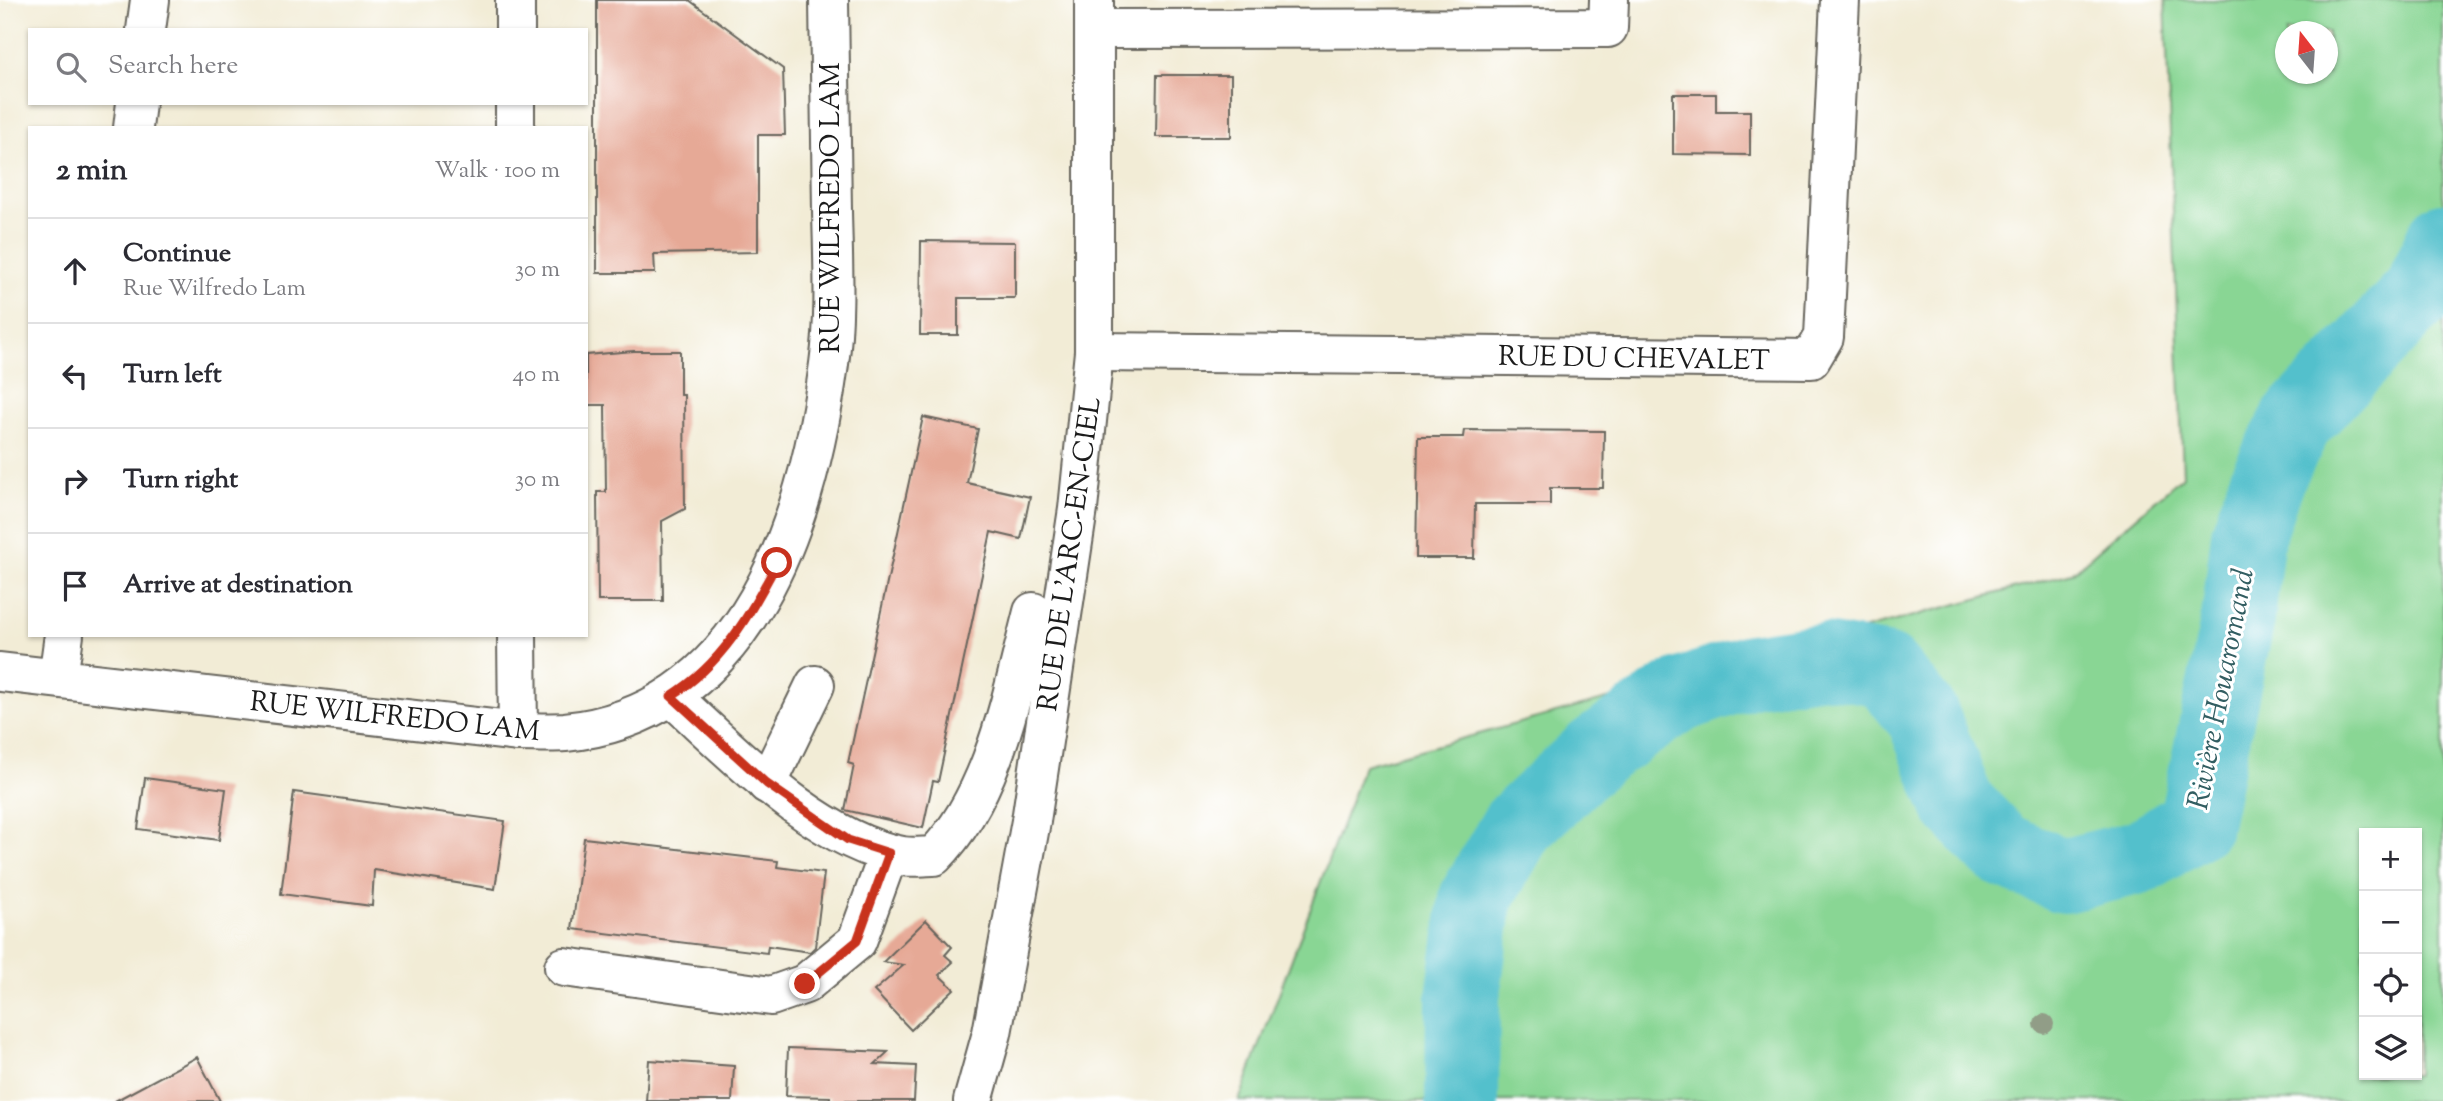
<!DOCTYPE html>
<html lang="en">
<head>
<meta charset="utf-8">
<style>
  :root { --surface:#fff; --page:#f7f7f7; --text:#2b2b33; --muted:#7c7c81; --line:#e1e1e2 }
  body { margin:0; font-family:"Sorts Mill Goudy",serif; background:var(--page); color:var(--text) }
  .controls { position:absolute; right:21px; bottom:21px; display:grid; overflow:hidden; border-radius:0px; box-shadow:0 2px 5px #0004 }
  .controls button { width:63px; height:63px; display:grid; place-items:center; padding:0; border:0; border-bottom:2px solid var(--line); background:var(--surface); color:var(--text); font:35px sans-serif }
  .compass { position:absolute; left:2275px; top:21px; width:63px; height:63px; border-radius:50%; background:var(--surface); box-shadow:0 2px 5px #0004; rotate:343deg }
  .stop { position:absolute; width:21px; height:21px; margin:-16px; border:5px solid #c8321e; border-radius:50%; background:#fff }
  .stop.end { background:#c8321e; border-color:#fff; box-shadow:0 2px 7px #0008 }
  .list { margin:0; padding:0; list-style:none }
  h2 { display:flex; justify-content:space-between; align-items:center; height:91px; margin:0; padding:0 28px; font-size:30px }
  h2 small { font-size:23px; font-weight:400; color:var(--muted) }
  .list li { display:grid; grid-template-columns:46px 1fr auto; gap:21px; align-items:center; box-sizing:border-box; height:105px; padding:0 28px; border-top:2px solid var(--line) }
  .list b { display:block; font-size:26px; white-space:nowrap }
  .list p { margin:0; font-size:23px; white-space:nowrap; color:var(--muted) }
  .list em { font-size:23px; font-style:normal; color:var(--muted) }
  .icon { flex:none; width:38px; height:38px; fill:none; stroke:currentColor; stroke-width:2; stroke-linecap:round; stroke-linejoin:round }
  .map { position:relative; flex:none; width:2443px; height:1101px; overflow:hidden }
  .search { position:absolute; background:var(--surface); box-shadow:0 2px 5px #0004; left:28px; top:28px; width:560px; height:77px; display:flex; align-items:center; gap:18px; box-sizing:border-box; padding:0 24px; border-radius:0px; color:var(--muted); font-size:26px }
  .panel { position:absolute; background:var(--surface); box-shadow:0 2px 5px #0004; left:28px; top:126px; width:560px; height:511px; border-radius:0px }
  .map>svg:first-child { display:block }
</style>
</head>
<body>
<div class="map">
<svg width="2443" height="1101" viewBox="0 0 2443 1101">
  <rect width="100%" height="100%" fill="#fff"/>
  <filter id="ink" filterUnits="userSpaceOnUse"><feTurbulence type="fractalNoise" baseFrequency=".0143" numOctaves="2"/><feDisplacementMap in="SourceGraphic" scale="14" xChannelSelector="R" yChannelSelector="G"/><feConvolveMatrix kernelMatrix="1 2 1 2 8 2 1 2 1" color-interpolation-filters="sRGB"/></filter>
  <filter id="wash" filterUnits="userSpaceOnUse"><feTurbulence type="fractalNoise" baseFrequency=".00686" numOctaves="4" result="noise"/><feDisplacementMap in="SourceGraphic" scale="28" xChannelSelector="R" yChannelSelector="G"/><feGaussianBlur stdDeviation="1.57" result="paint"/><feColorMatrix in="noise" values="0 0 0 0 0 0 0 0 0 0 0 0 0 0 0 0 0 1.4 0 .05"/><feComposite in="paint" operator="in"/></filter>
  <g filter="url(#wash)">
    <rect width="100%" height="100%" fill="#f2ecd6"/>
    <path fill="#89d694" stroke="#527958" stroke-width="2" fill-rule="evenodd" d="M2165,0H2443V1101H1239L1364,765L2072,573L2183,476ZM2286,32H2328V74H2286ZM2364,833H2417V1075H2364Z"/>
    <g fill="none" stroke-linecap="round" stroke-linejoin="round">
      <polyline stroke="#53c0cc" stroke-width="74" points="1462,1101 1463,997 1476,898 1518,825 1596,752 1676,697 1750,671 1824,660 1885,670 1923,717 1958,804 2001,849 2063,876 2143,856 2195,823 2238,618 2248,535 2267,479 2297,421 2420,292 2443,240"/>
    </g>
    <g id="blocks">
      <g fill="#e6a996">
        <polygon points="597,0 689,0 783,69 785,135 758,135 758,252 654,254 655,273 597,273"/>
        <polygon points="1157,75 1231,75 1231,137 1156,137"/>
        <polygon points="1673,94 1716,94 1716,111 1750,111 1750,155 1673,154"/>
        <polygon points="921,241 1015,242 1015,298 958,298 958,335 920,335"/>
        <polygon points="634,351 680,351 680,395 684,395 685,509 662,521 663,601 598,601 597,492 606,492 605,405 586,405 586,355"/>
        <polygon points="923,417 978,429 967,483 1030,497 1021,539 991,532 938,782 933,781 923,828 845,810 854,765 848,763"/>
        <polygon points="1464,430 1604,431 1603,488 1550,488 1550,504 1475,504 1474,558 1416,558 1418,437 1463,437"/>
        <polygon points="145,778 226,789 219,840 138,829"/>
        <polygon points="294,792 505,821 495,889 374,870 372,906 281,894"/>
        <polygon points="584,838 778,861 777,867 824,873 815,947 810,952 768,946 767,953 572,929"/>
        <polygon points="926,920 952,947 945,955 953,962 939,975 954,989 911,1030 874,991 904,965 883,962"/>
        <polygon points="788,1048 888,1052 875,1064 916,1066 914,1101 830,1101 830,1097 786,1096"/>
        <polygon points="197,1057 220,1101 115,1101"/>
        <polygon points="649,1060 734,1066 732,1101 646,1101"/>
      </g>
    </g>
  </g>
  <g filter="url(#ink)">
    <use href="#blocks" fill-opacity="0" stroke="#67655d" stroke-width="2"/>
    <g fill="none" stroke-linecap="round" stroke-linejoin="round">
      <g stroke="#67655d" stroke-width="42">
        <g id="minor">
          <polyline points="515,0 515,30"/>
          <polyline points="1094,29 1608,28 1609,0"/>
          <polyline points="146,30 150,0"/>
          <polyline points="515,103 515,128"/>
          <polyline points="133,128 136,103"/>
          <polyline points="1094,352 1811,359 1824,337 1840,0"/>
          <polyline points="517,635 518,732"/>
          <path d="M0,672L518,732C533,732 550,733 565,732C749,714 808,519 829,364C836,314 833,262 832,211C831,141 830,70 829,0"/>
          <polyline points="58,678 64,635"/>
          <path d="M671,696C734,753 817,841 902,856C912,858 924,856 934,856C994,796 1012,693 1033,612"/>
          <polyline points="767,784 815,685"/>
          <polyline points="564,967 771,996 805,984 857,941 889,853"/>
          <polyline points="973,1101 992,1033 1031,821 1078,509 1094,352 1094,0"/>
        </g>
      </g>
      <use href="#minor" stroke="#fff" stroke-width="38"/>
    </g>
    <circle fill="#919d87" cx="2044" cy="1024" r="10"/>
  </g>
  <g fill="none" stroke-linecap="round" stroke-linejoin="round" filter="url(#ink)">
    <path stroke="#c8321e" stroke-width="9" d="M777,563C750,615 722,664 671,696L767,784L848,840L889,853L857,941L805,984"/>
  </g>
  <g text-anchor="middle" stroke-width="6" stroke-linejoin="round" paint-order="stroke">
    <g font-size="28" fill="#1c1c1c" stroke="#fff">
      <text transform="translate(829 208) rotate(-90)" y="10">RUE WILFREDO LAM</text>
      <text transform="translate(1634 357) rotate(1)" y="10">RUE DU CHEVALET</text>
      <text transform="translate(1068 554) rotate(-82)" y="10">RUE DE L'ARC-EN-CIEL</text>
      <text transform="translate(395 715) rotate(6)" y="10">RUE WILFREDO LAM</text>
    </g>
    <g font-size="30" font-style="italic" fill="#325e62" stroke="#fff">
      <text transform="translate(2220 689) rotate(-79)" y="10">Rivière Houaromand</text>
    </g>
  </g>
</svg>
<div class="controls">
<button>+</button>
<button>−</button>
<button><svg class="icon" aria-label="locate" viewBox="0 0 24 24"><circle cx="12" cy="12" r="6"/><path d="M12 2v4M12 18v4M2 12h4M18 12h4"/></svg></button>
<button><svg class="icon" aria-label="layers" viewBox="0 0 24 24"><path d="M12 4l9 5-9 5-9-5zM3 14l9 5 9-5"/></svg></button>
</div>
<svg class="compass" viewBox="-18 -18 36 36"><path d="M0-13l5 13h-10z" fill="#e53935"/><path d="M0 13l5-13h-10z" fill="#7c7c81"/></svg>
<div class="stop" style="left:777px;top:563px"></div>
<div class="stop end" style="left:805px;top:984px"></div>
<div class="search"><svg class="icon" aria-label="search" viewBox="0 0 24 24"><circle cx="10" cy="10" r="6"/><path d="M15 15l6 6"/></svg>Search here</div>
<section class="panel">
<h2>2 min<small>Walk · 100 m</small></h2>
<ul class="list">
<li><svg class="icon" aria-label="ahead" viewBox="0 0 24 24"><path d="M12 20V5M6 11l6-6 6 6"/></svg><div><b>Continue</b><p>Rue Wilfredo Lam</p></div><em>30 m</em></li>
<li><svg class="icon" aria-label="left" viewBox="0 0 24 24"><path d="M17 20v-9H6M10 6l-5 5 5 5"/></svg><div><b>Turn left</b></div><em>40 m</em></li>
<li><svg class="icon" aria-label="right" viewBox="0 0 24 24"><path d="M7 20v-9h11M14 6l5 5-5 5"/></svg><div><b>Turn right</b></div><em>30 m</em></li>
<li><svg class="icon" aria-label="arrive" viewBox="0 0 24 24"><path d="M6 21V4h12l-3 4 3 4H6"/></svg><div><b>Arrive at destination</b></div></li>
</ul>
</section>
</div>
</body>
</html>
